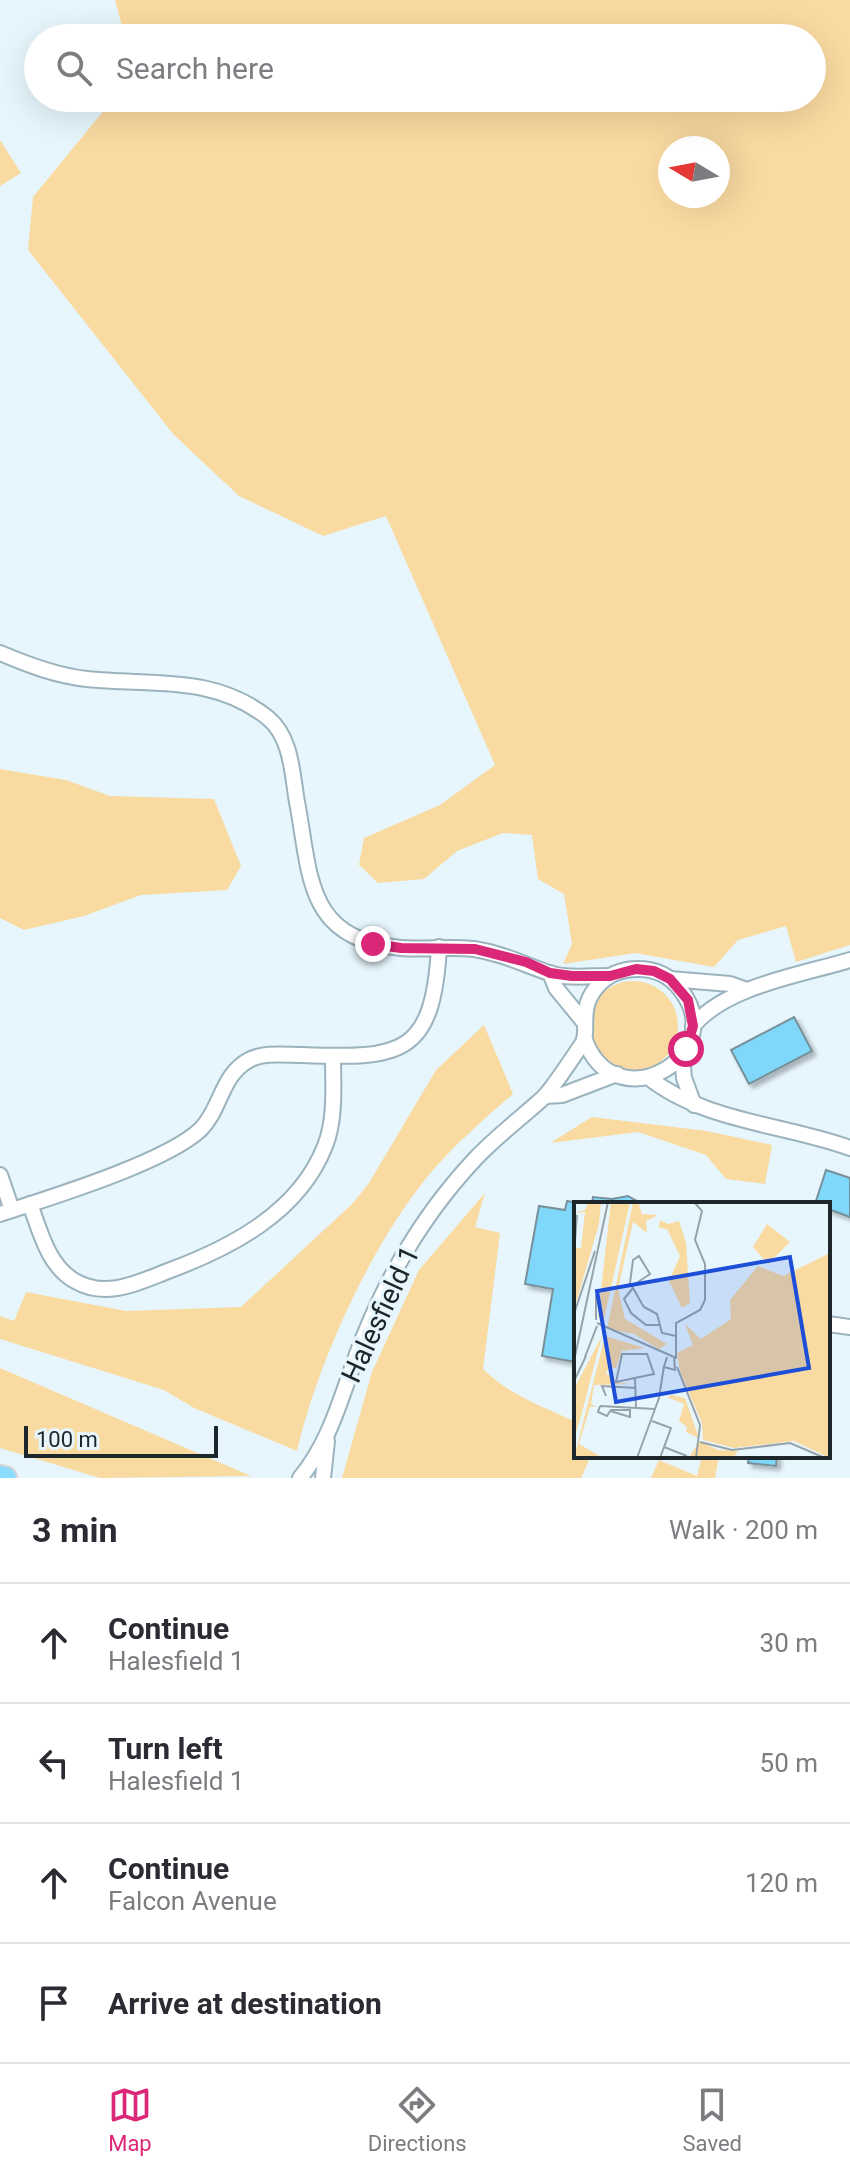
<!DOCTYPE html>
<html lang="en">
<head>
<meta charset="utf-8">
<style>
  :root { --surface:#fff; --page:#f2f2f3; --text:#2b2b33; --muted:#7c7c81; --line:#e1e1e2; --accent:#db2777 }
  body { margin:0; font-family:Roboto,sans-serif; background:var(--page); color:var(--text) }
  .compass { position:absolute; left:658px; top:136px; width:72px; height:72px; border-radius:50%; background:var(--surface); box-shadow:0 8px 32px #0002; rotate:280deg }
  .scale { position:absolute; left:24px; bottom:20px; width:194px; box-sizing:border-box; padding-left:8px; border:4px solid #1d272b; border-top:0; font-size:22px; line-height:28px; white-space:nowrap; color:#1d272b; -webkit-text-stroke:6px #e7f6fd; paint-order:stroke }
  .stop { position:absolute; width:24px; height:24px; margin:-18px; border:6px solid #db2777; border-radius:50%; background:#fff }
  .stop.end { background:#db2777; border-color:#fff; box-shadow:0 2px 8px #0008 }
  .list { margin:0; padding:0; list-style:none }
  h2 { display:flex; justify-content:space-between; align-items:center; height:104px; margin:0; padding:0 32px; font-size:34px }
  h2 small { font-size:26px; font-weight:400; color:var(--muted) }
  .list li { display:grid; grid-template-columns:52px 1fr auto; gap:24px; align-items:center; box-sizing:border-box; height:120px; padding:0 32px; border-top:2px solid var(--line) }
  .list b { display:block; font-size:30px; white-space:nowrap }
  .list p { margin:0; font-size:26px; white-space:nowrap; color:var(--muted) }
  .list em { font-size:26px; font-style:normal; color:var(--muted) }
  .icon { flex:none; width:44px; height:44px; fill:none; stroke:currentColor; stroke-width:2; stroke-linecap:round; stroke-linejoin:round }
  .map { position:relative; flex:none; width:850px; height:1478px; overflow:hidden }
  .search { position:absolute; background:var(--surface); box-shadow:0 8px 32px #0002; left:24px; right:24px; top:24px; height:88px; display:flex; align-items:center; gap:20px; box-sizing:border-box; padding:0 28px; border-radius:44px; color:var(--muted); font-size:30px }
  .sheet { height:584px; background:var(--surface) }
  nav { display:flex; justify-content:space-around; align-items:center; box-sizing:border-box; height:112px; border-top:2px solid var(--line); background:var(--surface); font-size:22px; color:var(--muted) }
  nav a { display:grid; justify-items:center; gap:4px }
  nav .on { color:var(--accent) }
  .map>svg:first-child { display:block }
</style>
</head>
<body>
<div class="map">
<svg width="850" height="1478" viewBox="0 0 850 1478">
  <defs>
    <filter id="shadow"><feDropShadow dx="4" dy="4" stdDeviation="2" flood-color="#0004"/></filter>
  </defs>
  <rect width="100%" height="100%" fill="#e7f6fd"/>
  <g fill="#f9daa1" fill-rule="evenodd">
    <path d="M115,0H850V945L796,962L786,926L738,940L714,967L635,953L563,964L572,944L564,894L538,879L532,835L503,833L457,851L424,879L378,883L359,865L364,838L440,805L495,765L386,516L323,536L239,496L174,435L28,250L33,197L114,98H812V38H125ZM670,148H718V196H670Z"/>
    <polygon points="0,140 21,173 0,186"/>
    <polygon points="0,769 66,780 110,796 214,799 241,866 227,890 141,895 84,916 24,930 0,918"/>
    <circle cx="633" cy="1026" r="45"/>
    <path d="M484,1025L513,1094C485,1118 457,1143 433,1170C373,1240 318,1361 297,1451L194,1408L164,1390L0,1339V1316L14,1321L26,1292L126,1311L241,1307L352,1204L369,1183L436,1070Z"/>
    <polygon points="592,1117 707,1131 772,1145 765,1184 726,1179 706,1155 638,1132 550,1143"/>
    <path d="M485,1193L475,1227L500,1233L483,1369C511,1396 542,1406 576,1422V1456H591L581,1478H342L372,1372L419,1270Z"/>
    <polygon points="0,1368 251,1476 100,1478 0,1448"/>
    <polygon points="702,1456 719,1456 715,1478 651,1478 659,1460 697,1476"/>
  </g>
  <g fill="#7fd7fa" stroke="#78909a" stroke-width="2" filter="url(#shadow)">
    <polygon points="794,1017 812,1051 749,1084 731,1050"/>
    <polygon points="826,1170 850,1178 850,1217 828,1209 828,1204 815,1204"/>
    <polygon points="628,1196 642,1204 592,1204 593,1197 612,1199"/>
    <polygon points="567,1201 585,1204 576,1204 576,1362 542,1356 553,1289 525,1284 539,1206 565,1210"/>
    <polygon points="749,1456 777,1456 776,1466 748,1463"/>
  </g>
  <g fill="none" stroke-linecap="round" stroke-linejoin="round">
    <g stroke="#9bb3be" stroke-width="18">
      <g id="minor">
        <path d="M0,653C28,665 57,676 87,679C151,686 213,674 268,718C292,738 292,774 297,802C311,875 305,940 401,948C425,950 449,946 474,949C501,953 523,964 549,973C568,979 590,976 609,976"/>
        <polyline points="550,973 556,988 583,1021"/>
        <polyline points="670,979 730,984 744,989"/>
        <path d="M693,1026C726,986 801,975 850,960"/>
        <polyline points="682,1056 684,1078 694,1105"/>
        <path d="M648,1077C704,1122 784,1124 850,1148"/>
        <polyline points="545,1096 562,1095 617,1074"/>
        <polyline points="0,1175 12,1210"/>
        <path d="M30,1204C40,1231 48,1266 75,1281C106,1299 137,1283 168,1271C230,1248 299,1213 325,1146C336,1119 333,1085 333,1056"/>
        <path d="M0,1214C49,1198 167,1162 201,1129C221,1109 221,1075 249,1060C264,1052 285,1055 303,1055C402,1059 433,1055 439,947"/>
        <polyline points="828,1324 850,1327"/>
        <path d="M300,1478C334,1437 344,1384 364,1336C391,1269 427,1210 476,1158C497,1136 521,1118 543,1098C553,1088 573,1057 582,1044C590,1032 578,1009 596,988C606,975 622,969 638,969C655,969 670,976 680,989C733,1055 615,1123 585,1040"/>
        <polyline points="323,1478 327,1441"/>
      </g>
    </g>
    <g stroke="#d2d4d5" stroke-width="26">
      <polyline id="highway" points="0,1477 5,1478"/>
    </g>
    <use href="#minor" stroke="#fff" stroke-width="14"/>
    <use href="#highway" stroke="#8bddff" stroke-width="22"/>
  </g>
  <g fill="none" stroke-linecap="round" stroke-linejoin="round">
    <polyline stroke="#db2777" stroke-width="10" points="373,944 401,948 475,949 526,962 550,973 572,976 610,976 636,969 654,971 670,979 688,1000 693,1026 686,1049"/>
  </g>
  <g text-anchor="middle" stroke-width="7" stroke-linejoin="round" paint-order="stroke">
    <g font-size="28" fill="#1d272b" stroke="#e7f6fd">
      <text transform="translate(380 1314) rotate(-65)" y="10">Halesfield 1</text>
    </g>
  </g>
  <g transform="translate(574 1202)">
    <rect width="256" height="256" fill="#e7f6fd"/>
    <path d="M15,0H27L25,22L0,108V46H7L11,10L0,11L11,8ZM37,0H56L29,122L24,114ZM59,0H64L68,12L84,13L72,19L73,31L59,20L44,87L51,117L93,142L85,147L60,132L33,127ZM86,18L94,22L105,19L112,41L116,101L108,106L95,79L106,54L93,27L85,26ZM193,22L216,40L194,62L179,45ZM256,51V256L220,239L160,246L129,238L128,221L106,170L103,151L119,143L111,122L127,137L157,117L156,98L184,64L209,74ZM28,134L6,218L0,236V187ZM31,134L71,146L48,149L42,166L35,165L32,172L40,175L39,180L57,182L20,183L17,202L22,205H16L5,242L29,256H0ZM98,193L111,196L125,236L112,230L113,225L105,219L110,202L93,195ZM125,239L144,248L164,249L159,256H115Z" fill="#f9daa1"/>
    <path fill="none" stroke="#96a3a9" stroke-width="2" d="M1,39L3,13M58,84L76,72L65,54L59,58L56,81L59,86L68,102L70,105L83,112L88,131L102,134M59,86L50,97L57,111L72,123H85M0,112L21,49M22,118V93M23,121L100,155L101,168L90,165L93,155M48,152H73L80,172L42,180ZM11,155L23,124M102,157V121L126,108L131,98V62L121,38L128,9L120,0M0,159L34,0M103,165L126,223L122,256M61,177L62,205M0,179L12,154M32,194L28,184L62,186M26,204L24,210L33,214L36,209L37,208H56V215L36,209M26,204L81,207M78,219L97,226L86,256M126,240L158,248L216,241L251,256M90,245L113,254M63,256L85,196L90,164"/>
    <path fill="#1d4ed8" fill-opacity="0.15" stroke="#1d4ed8" stroke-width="4" d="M216,55L235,166L42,200L23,89Z"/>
    <rect width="256" height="256" fill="none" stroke="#1d272b" stroke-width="4"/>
  </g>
</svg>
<svg class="compass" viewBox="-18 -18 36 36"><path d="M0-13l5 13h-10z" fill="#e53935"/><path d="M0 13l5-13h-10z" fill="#7c7c81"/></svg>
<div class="scale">100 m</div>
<div class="stop" style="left:686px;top:1049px"></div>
<div class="stop end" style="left:373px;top:944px"></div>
<div class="search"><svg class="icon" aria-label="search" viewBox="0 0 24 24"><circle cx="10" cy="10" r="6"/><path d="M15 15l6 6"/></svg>Search here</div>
</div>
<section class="sheet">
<h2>3 min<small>Walk · 200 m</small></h2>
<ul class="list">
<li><svg class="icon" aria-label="ahead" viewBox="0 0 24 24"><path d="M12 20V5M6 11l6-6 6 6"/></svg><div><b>Continue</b><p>Halesfield 1</p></div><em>30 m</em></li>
<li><svg class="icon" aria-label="left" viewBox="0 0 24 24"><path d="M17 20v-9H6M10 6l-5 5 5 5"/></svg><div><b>Turn left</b><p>Halesfield 1</p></div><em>50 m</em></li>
<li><svg class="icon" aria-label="ahead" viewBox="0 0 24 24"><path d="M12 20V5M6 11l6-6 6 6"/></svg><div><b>Continue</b><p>Falcon Avenue</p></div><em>120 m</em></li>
<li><svg class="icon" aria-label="arrive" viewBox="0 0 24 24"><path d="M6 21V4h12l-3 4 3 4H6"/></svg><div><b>Arrive at destination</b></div></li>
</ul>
</section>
<nav>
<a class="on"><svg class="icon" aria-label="map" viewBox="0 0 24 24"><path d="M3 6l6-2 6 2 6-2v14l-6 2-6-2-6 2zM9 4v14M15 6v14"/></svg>Map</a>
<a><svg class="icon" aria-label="directions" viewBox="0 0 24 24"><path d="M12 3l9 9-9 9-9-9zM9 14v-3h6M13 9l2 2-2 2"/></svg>Directions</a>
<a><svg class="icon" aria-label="saved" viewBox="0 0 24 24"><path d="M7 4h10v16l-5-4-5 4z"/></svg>Saved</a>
</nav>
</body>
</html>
